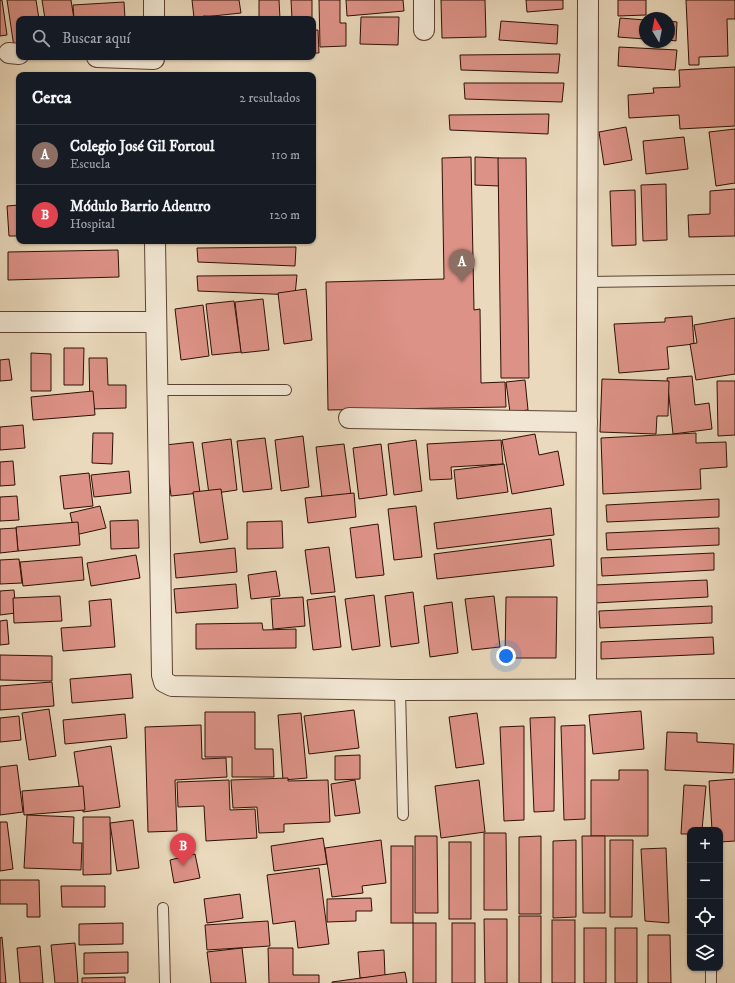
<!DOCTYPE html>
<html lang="es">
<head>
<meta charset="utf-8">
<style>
  :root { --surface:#171b24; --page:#20242c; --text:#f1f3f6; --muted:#9ea1a6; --line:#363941; --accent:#ea580c }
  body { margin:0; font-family:"IM FELL DW Pica",serif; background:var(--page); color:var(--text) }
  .controls { position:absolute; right:12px; bottom:12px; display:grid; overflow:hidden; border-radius:8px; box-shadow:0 1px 3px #0004 }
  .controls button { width:36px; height:36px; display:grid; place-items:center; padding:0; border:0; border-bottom:1px solid var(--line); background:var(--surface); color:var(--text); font:20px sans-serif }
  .compass { position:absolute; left:639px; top:12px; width:36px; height:36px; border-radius:50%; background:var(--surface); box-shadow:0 1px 3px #0004; rotate:350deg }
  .you { position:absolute; left:506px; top:656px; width:14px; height:14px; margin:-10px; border:3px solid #fff; border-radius:50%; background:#1a73e8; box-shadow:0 0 0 6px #1a73e833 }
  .badge { display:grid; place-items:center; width:26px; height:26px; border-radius:50%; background:var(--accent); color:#fff; font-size:13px; font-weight:700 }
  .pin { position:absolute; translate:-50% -33px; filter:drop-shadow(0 1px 2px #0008) }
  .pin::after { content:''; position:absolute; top:21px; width:14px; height:12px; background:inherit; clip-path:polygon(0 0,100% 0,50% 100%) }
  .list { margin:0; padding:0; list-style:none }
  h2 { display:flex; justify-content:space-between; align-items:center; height:52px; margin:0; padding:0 16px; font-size:17px }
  h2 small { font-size:13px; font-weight:400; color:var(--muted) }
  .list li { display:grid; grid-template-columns:26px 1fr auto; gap:12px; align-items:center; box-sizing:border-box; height:60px; padding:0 16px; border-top:1px solid var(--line) }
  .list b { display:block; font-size:15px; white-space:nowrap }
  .list p { margin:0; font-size:13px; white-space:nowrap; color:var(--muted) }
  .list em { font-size:13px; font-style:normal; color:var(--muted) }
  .icon { flex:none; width:22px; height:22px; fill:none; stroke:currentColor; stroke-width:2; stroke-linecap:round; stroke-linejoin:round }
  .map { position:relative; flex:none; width:735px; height:983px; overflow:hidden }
  .search { position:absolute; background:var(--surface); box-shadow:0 1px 3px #0004; left:16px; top:16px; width:300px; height:44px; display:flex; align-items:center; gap:10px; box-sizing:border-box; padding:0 14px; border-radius:8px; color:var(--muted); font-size:15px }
  .panel { position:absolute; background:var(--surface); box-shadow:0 1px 3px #0004; left:16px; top:72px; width:300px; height:172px; border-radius:8px }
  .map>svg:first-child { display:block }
</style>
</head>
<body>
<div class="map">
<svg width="735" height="983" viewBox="0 0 735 983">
  <rect width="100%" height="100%" fill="#ead9bc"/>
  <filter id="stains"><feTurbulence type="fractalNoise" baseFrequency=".005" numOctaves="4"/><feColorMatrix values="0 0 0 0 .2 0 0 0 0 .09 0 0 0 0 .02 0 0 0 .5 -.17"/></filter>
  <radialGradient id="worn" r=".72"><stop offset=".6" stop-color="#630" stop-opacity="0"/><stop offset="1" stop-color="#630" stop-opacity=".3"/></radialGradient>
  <g fill="#dd9287" stroke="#2e0f05">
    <polygon points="0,0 2,0 7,35 0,36"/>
    <polygon points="7,0 36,0 39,19 19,19 19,47 14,47"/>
    <polygon points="42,0 71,0 74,19 45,19"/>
    <polygon points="192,0 239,0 241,13 194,18"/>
    <polygon points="259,0 279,0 280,19 259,19"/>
    <polygon points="291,0 312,0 312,19 292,19"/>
    <polygon points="319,0 340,0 340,23 346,23 346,46 320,47"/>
    <polygon points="346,0 403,0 404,11 347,16"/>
    <polygon points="441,0 485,0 486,37 442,38"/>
    <polygon points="526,0 563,0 563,9 527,12"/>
    <polygon points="618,0 646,0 646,15 618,16"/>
    <polygon points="686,0 735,0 735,19 727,19 728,56 699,57 699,65 689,65"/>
    <polygon points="124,2 125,19 74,19 73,5"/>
    <polygon points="203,16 241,17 241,19 203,19"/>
    <polygon points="361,17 399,17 398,45 360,44"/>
    <polygon points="620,18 645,20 645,39 618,37"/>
    <polygon points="501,21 558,25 557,44 499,40"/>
    <polygon points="669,21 677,22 676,41 669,40"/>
    <polygon points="313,30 318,30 319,53 313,53"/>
    <polygon points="619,47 677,50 675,70 618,66"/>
    <polygon points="560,54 558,73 461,70 460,55"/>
    <polygon points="735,67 735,126 680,129 679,115 629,118 628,95 654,93 653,88 680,87 679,70"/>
    <polygon points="464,83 564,83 562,102 465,99"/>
    <polygon points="549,114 548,134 450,130 449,115"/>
    <polygon points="626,127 632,160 604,165 599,132"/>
    <polygon points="735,129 735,183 716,186 709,132"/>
    <polygon points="684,137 688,169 646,174 643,141"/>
    <polygon points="471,157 474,310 480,309 481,383 505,382 506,407 328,410 326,282 444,279 442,158"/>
    <polygon points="475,157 499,158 499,186 475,185"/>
    <polygon points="498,158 526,158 529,378 501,378"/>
    <polygon points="666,184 667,240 643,241 641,185"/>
    <polygon points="735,189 735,236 689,237 688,215 710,214 710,191"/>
    <polygon points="635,190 636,245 612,246 610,191"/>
    <polygon points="19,205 19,236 9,236 7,206"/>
    <polygon points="296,247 295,266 198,262 197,248"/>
    <polygon points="118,250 119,277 8,280 8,252"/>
    <polygon points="297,275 295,295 198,291 197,276"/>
    <polygon points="306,289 312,340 284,344 278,293"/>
    <polygon points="263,299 269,350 241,353 235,302"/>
    <polygon points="234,301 241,352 212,355 206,304"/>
    <polygon points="203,305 209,356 181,360 175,309"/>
    <polygon points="692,316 694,344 667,347 669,369 619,373 614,324 665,322 665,318"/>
    <polygon points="735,318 735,374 696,380 690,344 697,343 694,325"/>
    <polygon points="64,348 84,348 83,385 64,385"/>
    <polygon points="31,353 51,354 51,391 31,391"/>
    <polygon points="89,358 107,358 108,385 126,385 126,408 90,409"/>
    <polygon points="9,359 12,380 0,381 0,360"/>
    <polygon points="692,376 695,405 709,403 712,429 673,434 667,378"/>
    <polygon points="602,379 669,381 668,416 657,416 656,434 600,432"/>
    <polygon points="525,380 528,410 510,412 506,382"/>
    <polygon points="717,381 735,381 735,435 718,436"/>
    <polygon points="93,391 95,415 33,420 31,397"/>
    <polygon points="23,425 25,448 0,450 0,427"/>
    <polygon points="93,433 113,433 112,464 92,463"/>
    <polygon points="696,433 696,443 726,442 727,467 700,469 701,489 603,494 601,438"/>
    <polygon points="535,434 539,455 558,451 564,485 512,494 502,440"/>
    <polygon points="303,436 309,487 281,491 275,440"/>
    <polygon points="265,438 272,489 243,492 237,441"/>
    <polygon points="231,439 237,490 209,494 202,443"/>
    <polygon points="416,440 422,491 394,495 388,444"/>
    <polygon points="501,440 503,464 451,467 452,479 430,480 427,444"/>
    <polygon points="193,442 200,493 171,496 165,445"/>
    <polygon points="344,444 351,495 322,498 316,447"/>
    <polygon points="381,444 387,495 359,499 353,448"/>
    <polygon points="13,461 15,485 0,486 0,462"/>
    <polygon points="504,464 508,492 457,499 454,470"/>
    <polygon points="129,471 131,493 94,497 91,475"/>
    <polygon points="89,473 93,506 64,509 60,476"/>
    <polygon points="221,489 228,539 200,543 193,492"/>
    <polygon points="354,493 356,517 308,523 305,498"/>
    <polygon points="17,496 19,520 0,521 0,497"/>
    <polygon points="719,499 719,517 607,522 606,505"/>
    <polygon points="100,506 106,528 75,535 70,513"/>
    <polygon points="416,506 422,557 394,560 388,509"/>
    <polygon points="551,508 554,535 437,549 434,523"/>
    <polygon points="138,520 139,548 111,549 110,521"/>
    <polygon points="282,521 283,548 247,549 247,522"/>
    <polygon points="78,522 80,545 18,551 16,527"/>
    <polygon points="378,524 384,575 356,578 350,528"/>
    <polygon points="16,528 18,551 0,553 0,529"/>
    <polygon points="719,528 719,545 607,550 606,533"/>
    <polygon points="551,539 554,566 437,579 434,554"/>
    <polygon points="329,547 335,592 311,594 305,550"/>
    <polygon points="235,548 237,572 176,578 174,554"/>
    <polygon points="714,553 714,570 602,576 601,558"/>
    <polygon points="136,555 140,578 91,586 87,563"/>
    <polygon points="82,557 84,580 23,586 20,562"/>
    <polygon points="19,559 22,583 0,584 0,560"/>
    <polygon points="276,571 280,596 251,599 248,575"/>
    <polygon points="707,580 708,597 595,603 595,585"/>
    <polygon points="236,584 238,608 176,613 174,589"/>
    <polygon points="14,590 16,613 0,615 0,591"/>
    <polygon points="413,592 419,643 391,647 385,596"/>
    <polygon points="374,595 380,646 352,650 345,599"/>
    <polygon points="60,596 62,621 14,623 13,598"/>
    <polygon points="335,596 341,647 313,650 307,600"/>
    <polygon points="494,596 500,647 472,650 465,599"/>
    <polygon points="303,597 305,626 273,629 271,599"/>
    <polygon points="506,597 557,597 556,658 505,658"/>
    <polygon points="111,599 115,647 63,651 61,628 91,626 89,601"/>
    <polygon points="452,602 458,653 430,657 424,606"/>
    <polygon points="712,606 712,623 600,628 599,611"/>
    <polygon points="7,620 9,644 0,645 0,621"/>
    <polygon points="262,623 263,630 296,629 296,648 196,649 196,624"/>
    <polygon points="713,637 714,654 601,659 601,642"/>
    <polygon points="0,655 52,656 52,681 0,680"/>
    <polygon points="131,674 133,698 72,703 70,679"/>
    <polygon points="52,682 54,706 0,710 0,686"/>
    <polygon points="49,709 56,756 29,760 22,713"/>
    <polygon points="354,710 359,748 309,754 304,716"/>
    <polygon points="641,711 644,749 593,754 589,715"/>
    <polygon points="205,712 255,712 255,749 273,749 274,777 232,777 232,757 205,757"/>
    <polygon points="301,713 307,778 283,780 278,715"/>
    <polygon points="477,713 484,764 456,768 449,717"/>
    <polygon points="125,714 127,738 65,744 63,720"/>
    <polygon points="19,716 21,740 0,742 0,718"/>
    <polygon points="555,717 554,811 534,812 530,718"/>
    <polygon points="201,725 202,759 226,758 227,777 175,780 177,831 148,832 145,727"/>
    <polygon points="585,725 585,819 564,820 561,726"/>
    <polygon points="524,726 524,820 504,821 500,727"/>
    <polygon points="667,732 697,733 697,742 734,744 733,773 665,770"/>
    <polygon points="111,746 120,807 83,812 74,752"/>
    <polygon points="360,755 360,779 335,780 335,756"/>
    <polygon points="17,765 23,812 0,815 0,767"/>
    <polygon points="619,770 648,770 648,836 591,836 591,780 619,780"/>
    <polygon points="288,778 288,781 328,780 330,822 284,824 284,832 259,833 257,807 233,808 231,780"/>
    <polygon points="735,779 735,841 720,842 720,830 712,830 709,781"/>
    <polygon points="229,780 230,810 255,809 257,838 206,841 204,806 178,807 177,782"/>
    <polygon points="355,780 360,813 335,816 331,784"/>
    <polygon points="479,780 485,832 441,838 435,786"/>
    <polygon points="684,785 706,786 702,830 690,830 690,834 681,834"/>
    <polygon points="83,786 85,810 24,815 22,791"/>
    <polygon points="27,815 74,817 73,843 82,843 81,870 24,868"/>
    <polygon points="83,817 110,817 111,874 83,875"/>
    <polygon points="133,820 139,868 117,871 110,823"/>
    <polygon points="0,822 7,822 13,869 0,871"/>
    <polygon points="484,833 506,833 507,910 484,910"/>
    <polygon points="415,836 437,836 438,913 415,913"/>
    <polygon points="541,836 541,914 519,914 519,837"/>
    <polygon points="582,836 605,836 605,913 583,913"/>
    <polygon points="323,838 327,864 274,871 271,846"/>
    <polygon points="381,840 386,883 362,886 363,893 332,897 325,848"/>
    <polygon points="576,840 576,917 553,918 553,841"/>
    <polygon points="610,840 633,840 632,917 610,917"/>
    <rect x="449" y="842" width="22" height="77"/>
    <rect x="391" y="846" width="22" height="77"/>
    <polygon points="666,848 669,923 645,921 641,849"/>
    <polygon points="195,854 200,878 174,883 170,860"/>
    <polygon points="319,868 329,944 298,948 295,921 273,924 267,875"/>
    <polygon points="0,880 39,880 40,917 27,917 27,904 0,904"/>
    <polygon points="61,886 105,886 105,907 62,907"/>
    <polygon points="240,894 243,918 207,923 204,899"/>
    <polygon points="371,898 372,911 356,911 356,921 327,922 327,899"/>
    <rect x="519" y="916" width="22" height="67"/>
    <polygon points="484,919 507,919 507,983 485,983"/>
    <rect x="552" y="920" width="23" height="63"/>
    <polygon points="268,921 270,946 207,950 205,925"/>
    <polygon points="123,923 123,944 79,945 79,924"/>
    <rect x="413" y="923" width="23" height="60"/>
    <rect x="452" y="923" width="23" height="60"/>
    <rect x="584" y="928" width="22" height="55"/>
    <rect x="615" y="928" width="22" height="55"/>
    <polygon points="648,935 670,935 671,983 648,983"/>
    <polygon points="2,937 6,983 0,983 0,938"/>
    <polygon points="75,943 78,983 55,983 51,945"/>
    <polygon points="40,946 43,983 20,983 17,948"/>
    <polygon points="242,948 246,983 211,983 207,952"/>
    <polygon points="268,948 293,948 293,975 319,975 319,983 269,983"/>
    <polygon points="384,950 385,976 360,978 358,952"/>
    <polygon points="128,952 128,973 84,974 84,953"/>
    <polygon points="405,972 407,983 332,983 332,982"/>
    <polygon points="125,977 125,983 82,983 82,978"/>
  </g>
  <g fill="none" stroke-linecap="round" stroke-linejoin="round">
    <g stroke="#5d4233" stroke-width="12">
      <g id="lane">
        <polyline points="587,282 735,280"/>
        <polyline points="156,390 286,390"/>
        <polyline points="400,690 403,815"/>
        <polyline points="163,908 165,983"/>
        <polyline points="711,968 711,983"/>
      </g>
    </g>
    <g stroke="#5d4233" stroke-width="22">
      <g id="street">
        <polyline points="154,0 154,19"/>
        <polyline points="424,30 424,0"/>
        <polyline points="9,53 19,54"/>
        <polyline points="97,57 154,59"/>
        <polyline points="155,241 162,675 164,682 172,686 400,690 735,689"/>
        <polyline points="0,322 155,322"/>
        <polyline points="349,418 587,422"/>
        <polyline points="586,688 588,0"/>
      </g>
    </g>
    <use href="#lane" stroke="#f1e6d3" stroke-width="10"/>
    <use href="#street" stroke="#f1e6d3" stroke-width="20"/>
  </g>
  <rect width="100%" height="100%" filter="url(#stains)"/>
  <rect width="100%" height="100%" fill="url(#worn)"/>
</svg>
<div class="controls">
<button>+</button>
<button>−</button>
<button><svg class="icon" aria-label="locate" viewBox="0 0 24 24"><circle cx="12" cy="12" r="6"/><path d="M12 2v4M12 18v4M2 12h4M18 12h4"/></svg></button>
<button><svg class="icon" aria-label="layers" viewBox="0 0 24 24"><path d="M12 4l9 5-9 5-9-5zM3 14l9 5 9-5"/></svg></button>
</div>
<svg class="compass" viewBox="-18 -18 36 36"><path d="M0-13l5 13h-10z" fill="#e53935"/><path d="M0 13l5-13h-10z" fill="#9ea1a6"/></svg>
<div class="you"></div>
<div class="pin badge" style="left:462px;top:282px;background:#8d6e63">A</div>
<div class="pin badge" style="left:183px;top:866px;background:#e0444e">B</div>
<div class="search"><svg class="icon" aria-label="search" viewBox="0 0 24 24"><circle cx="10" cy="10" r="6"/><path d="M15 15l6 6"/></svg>Buscar aquí</div>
<section class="panel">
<h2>Cerca<small>2 resultados</small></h2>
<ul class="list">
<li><span class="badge" style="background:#8d6e63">A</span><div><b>Colegio José Gil Fortoul</b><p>Escuela</p></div><em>110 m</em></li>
<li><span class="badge" style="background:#e0444e">B</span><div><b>Módulo Barrio Adentro</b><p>Hospital</p></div><em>120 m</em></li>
</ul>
</section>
</div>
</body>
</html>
